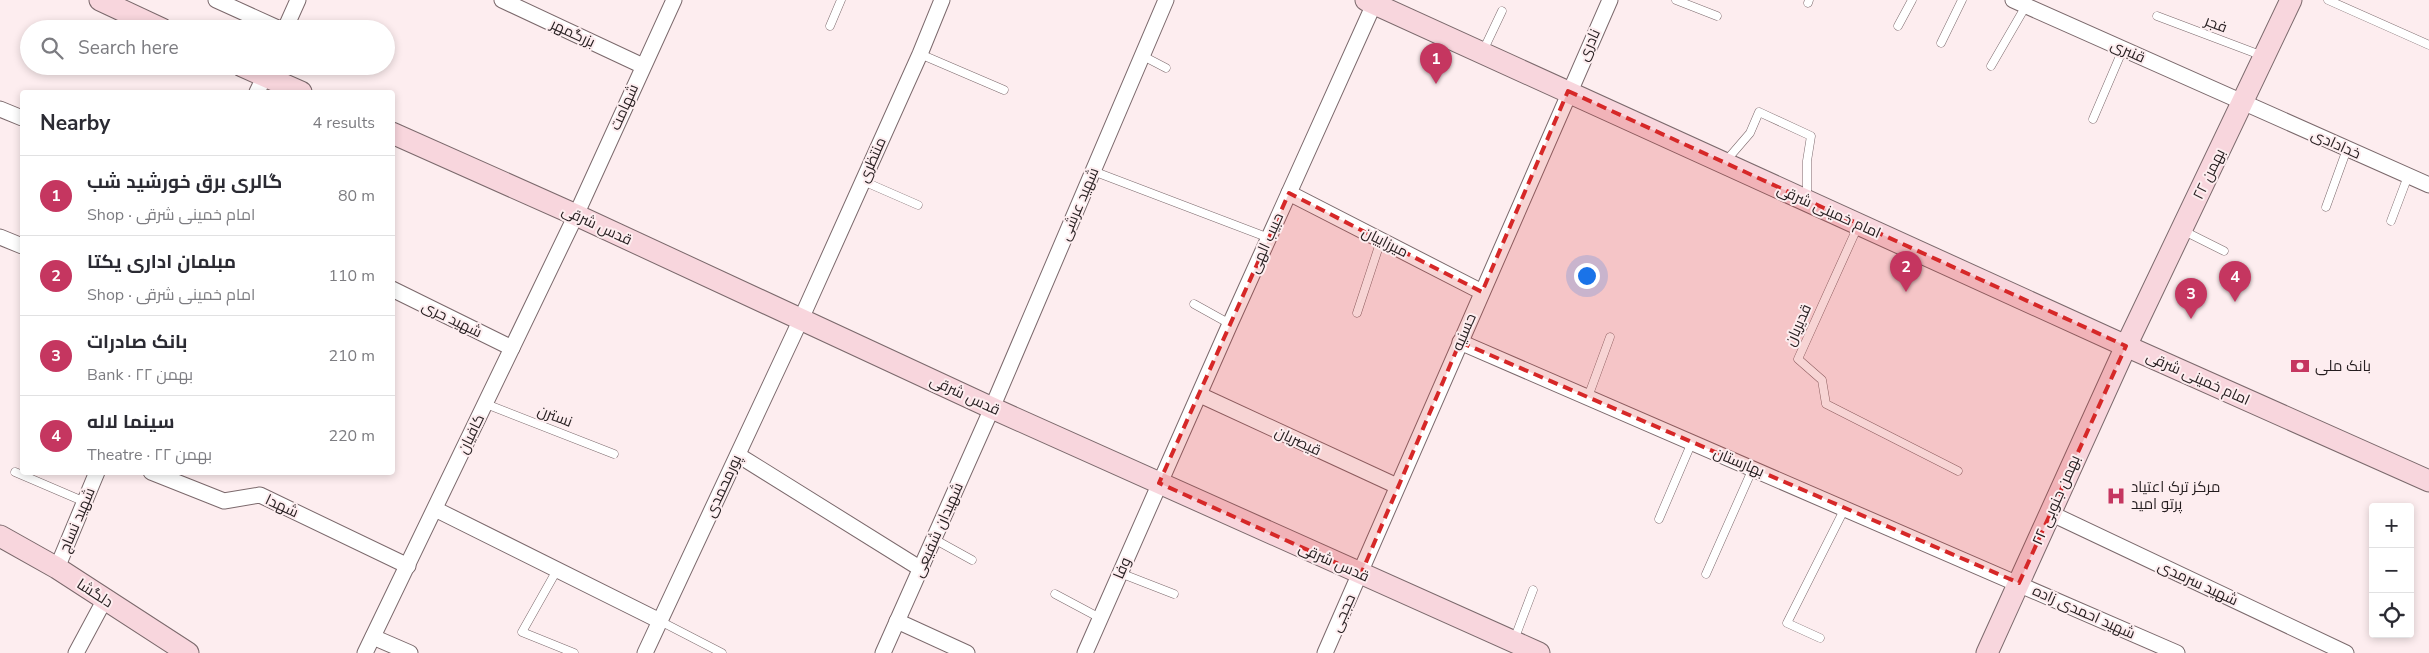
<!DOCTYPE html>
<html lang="en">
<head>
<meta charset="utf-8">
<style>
  :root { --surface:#fff; --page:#f2f2f3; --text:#2b2b33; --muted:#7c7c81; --line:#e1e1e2; --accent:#c53660 }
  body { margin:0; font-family:"Nunito Sans",Cairo,sans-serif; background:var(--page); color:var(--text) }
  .controls { position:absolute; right:15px; bottom:15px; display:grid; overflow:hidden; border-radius:5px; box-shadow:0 2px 8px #0003 }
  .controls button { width:45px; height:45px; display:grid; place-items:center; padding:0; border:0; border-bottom:1px solid var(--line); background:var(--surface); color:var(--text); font:25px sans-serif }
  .you { position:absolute; left:1586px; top:275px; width:18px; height:18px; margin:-12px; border:4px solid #fff; border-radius:50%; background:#1a73e8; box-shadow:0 0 0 8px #1a73e833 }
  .badge { display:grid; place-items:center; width:32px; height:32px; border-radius:50%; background:var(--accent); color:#fff; font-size:16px; font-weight:700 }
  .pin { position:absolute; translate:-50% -41px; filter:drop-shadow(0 1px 2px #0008) }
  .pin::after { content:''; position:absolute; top:26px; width:18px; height:15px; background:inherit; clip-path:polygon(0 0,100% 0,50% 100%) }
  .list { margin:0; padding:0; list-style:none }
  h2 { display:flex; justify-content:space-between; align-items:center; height:65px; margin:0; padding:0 20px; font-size:21px }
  h2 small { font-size:16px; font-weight:400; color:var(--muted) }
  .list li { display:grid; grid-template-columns:32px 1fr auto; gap:15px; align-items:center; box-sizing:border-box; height:80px; padding:0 20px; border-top:1px solid var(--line) }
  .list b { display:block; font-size:19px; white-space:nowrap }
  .list p { margin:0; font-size:16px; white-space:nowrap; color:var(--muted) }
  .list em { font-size:16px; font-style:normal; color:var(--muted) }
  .icon { flex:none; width:28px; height:28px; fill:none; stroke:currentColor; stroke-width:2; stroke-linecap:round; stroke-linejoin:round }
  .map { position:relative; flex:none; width:2429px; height:653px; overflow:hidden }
  .search { position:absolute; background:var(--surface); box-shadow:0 2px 8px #0003; left:20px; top:20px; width:375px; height:55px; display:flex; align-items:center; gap:12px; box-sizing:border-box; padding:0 18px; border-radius:28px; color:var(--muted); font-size:19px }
  .panel { position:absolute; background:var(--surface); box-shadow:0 2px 8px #0003; left:20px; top:90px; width:375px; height:385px; border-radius:5px }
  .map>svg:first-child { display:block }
</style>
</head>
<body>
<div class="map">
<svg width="2429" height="653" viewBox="0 0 2429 653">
  <rect width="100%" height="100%" fill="#fdedef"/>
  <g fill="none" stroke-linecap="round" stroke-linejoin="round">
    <g stroke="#7b696c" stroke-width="9">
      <g id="lane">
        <polyline points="1676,0 1717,16"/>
        <polyline points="2328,0 2429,45"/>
        <polyline points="1808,3 1809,0"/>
        <polyline points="2157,16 2263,56"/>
        <polyline points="830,26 841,0"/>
        <polyline points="1898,26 1912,0"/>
        <polyline points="1941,43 1962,0"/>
        <polyline points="1483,51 1502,11"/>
        <polyline points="920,54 1004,90"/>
        <polyline points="1143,56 1166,68"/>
        <polyline points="1991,66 2027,4"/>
        <polyline points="2093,119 2123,49"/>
        <polyline points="1725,162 1750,133 1759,112 1811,136 1807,161 1807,199"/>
        <polyline points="1093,171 1269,238"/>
        <polyline points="863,181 918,205"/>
        <polyline points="2326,207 2347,149"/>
        <polyline points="2391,221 2408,176"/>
        <polyline points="1858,226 1798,359 1822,380 1826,404 1958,471"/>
        <polyline points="2184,231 2224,251"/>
        <polyline points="1194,304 1230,324"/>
        <polyline points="1357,313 1381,240"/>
        <polyline points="1588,397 1610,337"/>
        <polyline points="486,404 614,454"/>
        <polyline points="15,472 85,502"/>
        <polyline points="1659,519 1692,442"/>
        <polyline points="934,539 972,560"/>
        <polyline points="557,570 522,632 574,653"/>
        <polyline points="1120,573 1174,594"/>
        <polyline points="1706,574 1753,468"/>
        <polyline points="1055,594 1100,618"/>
        <polyline points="660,621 722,653"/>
        <polyline points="1820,638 1787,623 1845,508"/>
        <polyline points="1514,640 1533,590"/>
      </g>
    </g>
    <g stroke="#7b696c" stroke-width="17">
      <g id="street">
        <polyline points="216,0 280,29"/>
        <polyline points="502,0 643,66"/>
        <polyline points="2013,0 2429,185"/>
        <polyline points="285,29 298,0"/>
        <polyline points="257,92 268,69"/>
        <polyline points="0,109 22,118"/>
        <polyline points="1289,193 1482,292"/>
        <polyline points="0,237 22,246"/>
        <polyline points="392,289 512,348"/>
        <polyline points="1460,342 2177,653"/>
        <polyline points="1200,395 1397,486"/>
        <polyline points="738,455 921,569"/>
        <polyline points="151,472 224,501 260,495 408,566"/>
        <polyline points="435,509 660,621"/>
        <polyline points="2050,513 2346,653"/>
        <polyline points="57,568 97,472"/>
        <polyline points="897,621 967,653"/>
        <polyline points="373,637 410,653"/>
        <polyline points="76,653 105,599"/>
        <polyline points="365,653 576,215 674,0"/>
        <polyline points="645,653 801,319 920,54 942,0"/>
        <polyline points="883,653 992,408 1166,0"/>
        <polyline points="1085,653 1230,324 1374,4"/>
        <polyline points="1325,653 1610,0"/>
      </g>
    </g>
    <g stroke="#7b696c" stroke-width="23">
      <g id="secondary">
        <polyline points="100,0 162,29"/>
        <polyline points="1366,0 2126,346 2429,481"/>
        <polyline points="242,66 301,92"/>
        <polyline points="392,133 576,215 992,408 1539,653"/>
        <polyline points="0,536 57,568 188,653"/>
        <polyline points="1987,653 2126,346 2291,0"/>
      </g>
    </g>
    <use href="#lane" stroke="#fff" stroke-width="8"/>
    <use href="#street" stroke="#fff" stroke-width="15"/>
    <use href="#secondary" stroke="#f8d6dd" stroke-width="21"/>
  </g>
  <path fill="#d62828" fill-opacity="0.2" stroke="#d62828" stroke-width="4" stroke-dasharray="10 6" stroke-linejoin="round" d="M1568,91L2126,346L2019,583L1460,342L1361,574L1159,483L1289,193L1482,292Z"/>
  <defs>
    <g id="bank-bare" transform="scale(1.5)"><path d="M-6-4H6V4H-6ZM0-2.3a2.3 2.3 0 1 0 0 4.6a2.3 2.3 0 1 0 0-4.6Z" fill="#c53660" stroke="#fdedef" stroke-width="2.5" paint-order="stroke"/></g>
    <g id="hospital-bare" transform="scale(1.5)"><path d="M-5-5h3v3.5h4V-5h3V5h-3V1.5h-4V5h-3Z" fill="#c53660" stroke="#fdedef" stroke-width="2.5" paint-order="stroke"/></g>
  </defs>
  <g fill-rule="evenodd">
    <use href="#bank-bare" x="2300" y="366"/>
    <use href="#hospital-bare" x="2116" y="496"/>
  </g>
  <g text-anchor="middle" stroke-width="4" stroke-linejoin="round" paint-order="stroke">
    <g font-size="15" fill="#251d1f" stroke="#fdedef">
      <text transform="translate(2216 24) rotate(21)" y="5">فجر</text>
      <text transform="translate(573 33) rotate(25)" y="5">بزرگمهر</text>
      <text transform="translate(1589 45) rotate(-66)" y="5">نادری</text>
      <text transform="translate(2128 51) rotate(24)" y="5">قنبری</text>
      <text transform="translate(624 107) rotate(-66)" y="5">شهامت</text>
      <text transform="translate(2336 144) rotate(24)" y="5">خدادادی</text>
      <text transform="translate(872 160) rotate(-66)" y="5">منتظری</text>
      <text transform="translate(2209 174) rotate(-64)" y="5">۲۲ بهمن</text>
      <text transform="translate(1079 204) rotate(-67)" y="5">شهید عرشی</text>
      <text transform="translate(1829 211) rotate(24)" y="5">امام خمینی شرقی</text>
      <text transform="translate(597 225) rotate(25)" y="5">قدس شرقی</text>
      <text transform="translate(1385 242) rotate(27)" y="5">میرزاییان</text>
      <text transform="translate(1266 243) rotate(-66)" y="5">حبیب الهی</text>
      <text transform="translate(452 319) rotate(26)" y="5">شهید حری</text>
      <text transform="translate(1798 325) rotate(-66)" y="5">قدیریان</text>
      <text transform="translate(1464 332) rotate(-67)" y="5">حسنیه</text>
      <text transform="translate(2198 378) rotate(24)" y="5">امام خمینی شرقی</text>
      <text transform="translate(965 395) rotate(25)" y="5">قدس شرقی</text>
      <text transform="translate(555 416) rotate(21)" y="5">نسترن</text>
      <text transform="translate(471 434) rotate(-64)" y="5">کافیان</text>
      <text transform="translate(1298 441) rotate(25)" y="5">قیصریان</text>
      <text transform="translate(1739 462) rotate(23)" y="5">بهارستان</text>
      <text transform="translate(723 486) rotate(-65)" y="5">پورمحمدی</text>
      <text transform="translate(2056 500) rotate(-66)" y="5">۲۲ بهمن جنوبی</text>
      <text transform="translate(282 506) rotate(25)" y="5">شهدا</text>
      <text transform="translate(77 520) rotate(-67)" y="5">شهید نساج</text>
      <text transform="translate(938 530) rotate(-66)" y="5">شهیدان شفیعی</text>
      <text transform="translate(1334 562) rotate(24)" y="5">قدس شرقی</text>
      <text transform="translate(1122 568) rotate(-67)" y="5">وفا</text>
      <text transform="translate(2198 583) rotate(25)" y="5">شهید سرمدی</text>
      <text transform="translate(95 593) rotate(33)" y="5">دلگشا</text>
      <text transform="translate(2084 612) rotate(24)" y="5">شهید احمدی زاده</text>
      <text transform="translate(1343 613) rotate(-66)" y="5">حججی</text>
    </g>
    <g font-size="15" fill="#251d1f" stroke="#fdedef" text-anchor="start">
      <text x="2315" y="371">بانک ملی</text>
      <text x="2131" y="492">مرکز ترک اعتیاد<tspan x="2131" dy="17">پرتو امید</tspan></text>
    </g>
  </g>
</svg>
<div class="controls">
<button>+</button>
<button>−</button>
<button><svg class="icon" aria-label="locate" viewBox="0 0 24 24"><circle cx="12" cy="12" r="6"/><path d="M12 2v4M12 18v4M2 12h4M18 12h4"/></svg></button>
</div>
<div class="you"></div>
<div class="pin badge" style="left:1436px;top:84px">1</div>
<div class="pin badge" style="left:1906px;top:292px">2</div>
<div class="pin badge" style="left:2191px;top:319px">3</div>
<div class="pin badge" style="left:2235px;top:302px">4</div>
<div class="search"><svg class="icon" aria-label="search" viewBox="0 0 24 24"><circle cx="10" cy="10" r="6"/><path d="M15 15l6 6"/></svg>Search here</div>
<section class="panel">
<h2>Nearby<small>4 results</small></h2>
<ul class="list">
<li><span class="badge">1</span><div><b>گالری برق خورشید شب</b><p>Shop · امام خمینی شرقی</p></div><em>80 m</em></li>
<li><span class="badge">2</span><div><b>مبلمان اداری یکتا</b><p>Shop · امام خمینی شرقی</p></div><em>110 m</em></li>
<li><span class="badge">3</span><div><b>بانک صادرات</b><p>Bank · ۲۲ بهمن</p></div><em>210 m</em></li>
<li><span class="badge">4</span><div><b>سینما لاله</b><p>Theatre · ۲۲ بهمن</p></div><em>220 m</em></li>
</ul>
</section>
</div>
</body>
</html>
